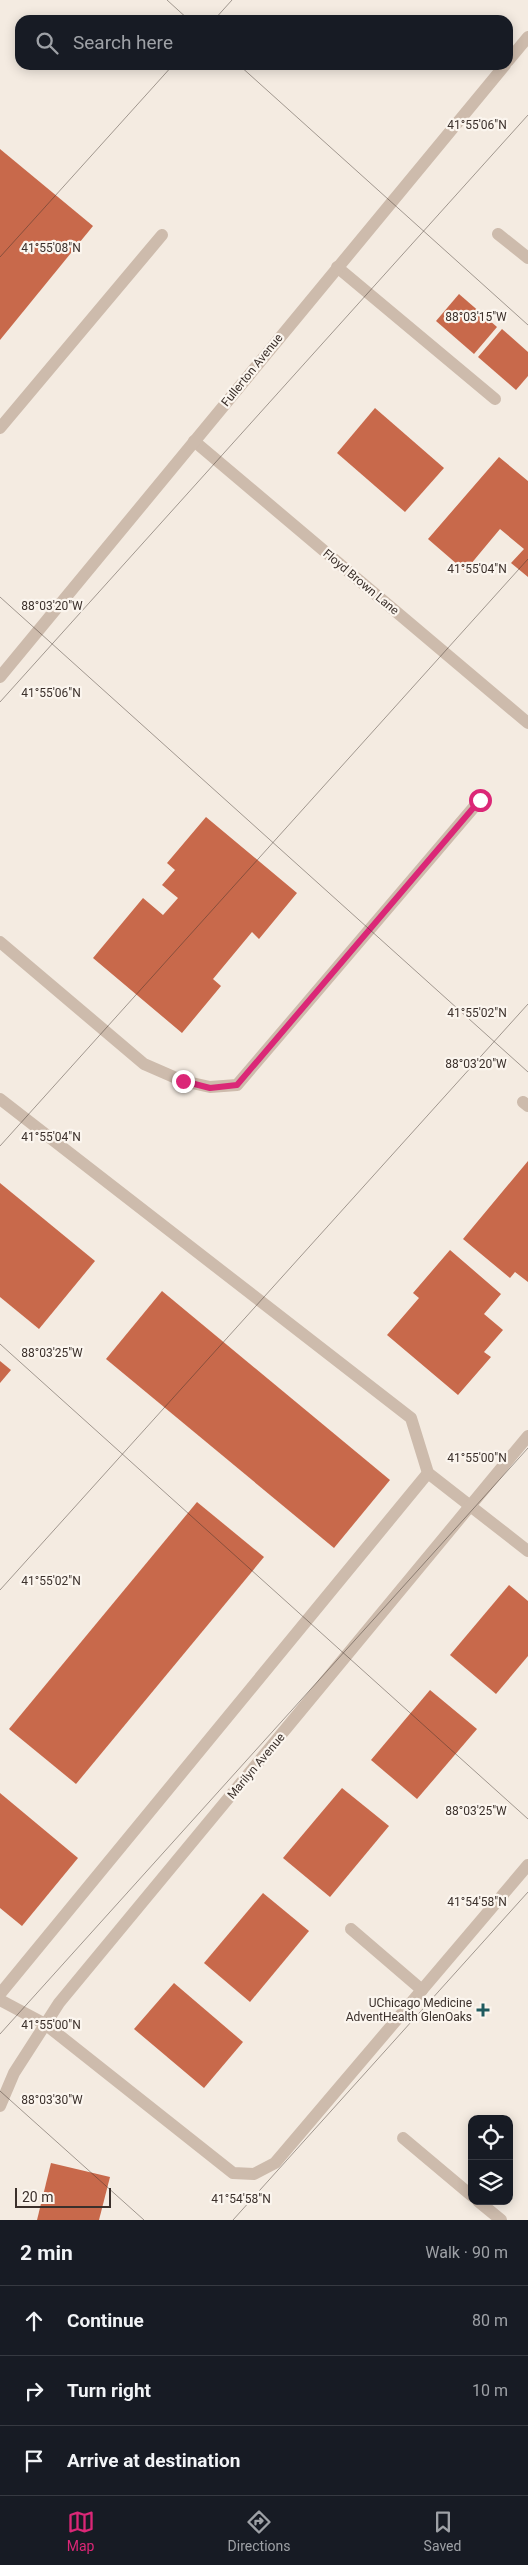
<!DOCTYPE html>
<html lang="en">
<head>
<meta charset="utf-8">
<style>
  :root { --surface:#171b24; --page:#20242c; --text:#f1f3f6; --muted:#9ea1a6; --line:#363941; --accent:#db2777 }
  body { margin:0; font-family:Roboto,sans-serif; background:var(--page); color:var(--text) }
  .controls { position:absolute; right:15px; bottom:15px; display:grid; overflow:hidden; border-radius:10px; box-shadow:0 2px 12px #0003 }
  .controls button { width:45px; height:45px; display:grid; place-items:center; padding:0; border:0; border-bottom:1px solid var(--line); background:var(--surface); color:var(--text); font:25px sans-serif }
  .scale { position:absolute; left:15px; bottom:12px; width:96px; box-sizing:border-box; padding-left:5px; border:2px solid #3b302b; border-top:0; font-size:14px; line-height:18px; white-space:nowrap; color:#3b302b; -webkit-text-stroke:4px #fbf5ee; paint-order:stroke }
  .stop { position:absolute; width:15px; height:15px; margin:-11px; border:4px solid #db2777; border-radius:50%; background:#fff }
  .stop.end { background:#db2777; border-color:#fff; box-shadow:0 1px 5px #0008 }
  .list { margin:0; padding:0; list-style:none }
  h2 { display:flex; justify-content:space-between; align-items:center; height:65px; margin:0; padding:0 20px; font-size:21px }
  h2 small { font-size:16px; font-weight:400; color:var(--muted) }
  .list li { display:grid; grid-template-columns:32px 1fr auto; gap:15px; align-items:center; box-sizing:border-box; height:70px; padding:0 20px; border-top:1px solid var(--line) }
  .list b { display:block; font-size:19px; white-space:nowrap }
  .list em { font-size:16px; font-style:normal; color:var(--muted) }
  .icon { flex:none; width:28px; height:28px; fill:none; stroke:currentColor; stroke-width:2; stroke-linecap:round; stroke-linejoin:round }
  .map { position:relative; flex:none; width:528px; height:2220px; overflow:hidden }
  .search { position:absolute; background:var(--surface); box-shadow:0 2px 12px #0003; left:15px; right:15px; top:15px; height:55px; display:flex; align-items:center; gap:12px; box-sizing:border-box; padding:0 18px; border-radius:15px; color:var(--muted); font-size:19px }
  .sheet { height:275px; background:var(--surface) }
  nav { display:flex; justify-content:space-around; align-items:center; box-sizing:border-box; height:70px; border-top:1px solid var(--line); background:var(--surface); font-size:14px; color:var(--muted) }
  nav a { display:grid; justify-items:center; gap:2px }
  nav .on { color:var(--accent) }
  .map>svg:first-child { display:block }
</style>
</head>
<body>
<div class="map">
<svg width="528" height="2220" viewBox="0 0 528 2220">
  <rect width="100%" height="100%" fill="#f4ebe1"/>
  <g fill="#c8694b">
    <polygon points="0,149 93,226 0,340"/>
    <polygon points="459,294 497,327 474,354 436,321"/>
    <polygon points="502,329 528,352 528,376 516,390 478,357"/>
    <polygon points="375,408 444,468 405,512 337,453"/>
    <polygon points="499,457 528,481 528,577 511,563 524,549 500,529 465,571 428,539"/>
    <polygon points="206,817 297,893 259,939 252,932 213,979 221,986 182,1033 93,958 143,898 163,915 178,898 162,885 175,870 167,863"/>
    <polygon points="528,1161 528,1282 515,1272 510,1278 463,1239"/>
    <polygon points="0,1183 95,1261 39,1329 0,1297"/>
    <polygon points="450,1250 501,1294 484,1314 503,1330 484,1352 491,1357 458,1395 387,1335 419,1298 413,1293"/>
    <polygon points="162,1291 390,1480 334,1548 106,1359"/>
    <polygon points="0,1361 11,1370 0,1383"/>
    <polygon points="197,1502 264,1557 76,1784 9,1729"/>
    <polygon points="509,1585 528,1601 528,1656 496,1694 450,1655"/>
    <polygon points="430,1690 477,1729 417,1799 371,1760"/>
    <polygon points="342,1788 389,1826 330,1897 283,1858"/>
    <polygon points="0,1793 78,1858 22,1926 0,1908"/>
    <polygon points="263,1893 309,1931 250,2002 204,1963"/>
    <polygon points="174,1983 243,2042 204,2088 134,2029"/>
    <polygon points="51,2163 110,2177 99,2220 37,2220"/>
  </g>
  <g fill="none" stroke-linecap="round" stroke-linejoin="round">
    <g stroke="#cdbbac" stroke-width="12">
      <polyline points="498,234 528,258"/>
      <polyline points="337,267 495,399"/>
      <polyline points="0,428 162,235"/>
      <polyline points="0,942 144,1064 183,1081 210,1087 237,1085 480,800"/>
      <polyline points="0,1099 411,1418 428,1473 528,1551"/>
      <polyline points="523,1102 528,1106"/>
      <polyline points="351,1929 422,1990"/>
      <polyline points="0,1994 428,1473"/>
      <polyline points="0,2000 45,2024 233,2173 254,2174 275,2163 528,1865"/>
      <polyline points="403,2138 472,2196"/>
      <polyline points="478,2201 501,2220"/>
    </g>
    <g stroke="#cdbbac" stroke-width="12">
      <polyline points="508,61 528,37"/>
      <polyline points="194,441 528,723"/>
      <polyline points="0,677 505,65"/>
      <polyline points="0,2106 14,2073 59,2003 528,1436"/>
    </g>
  </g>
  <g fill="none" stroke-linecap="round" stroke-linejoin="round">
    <polyline stroke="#db2777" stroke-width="6" points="183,1081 210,1088 237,1085 480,800"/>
  </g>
  <path fill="none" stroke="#3b302b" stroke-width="1" stroke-opacity="0.45" d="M167,0L189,20M214,20L232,0M239,65L528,325M0,257L173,65M0,597L528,1072M0,702L528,115M0,1146L528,559M0,1344L528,1819M0,1590L528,1004M0,2034L528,1448M0,2091L144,2220M233,2220L528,1892"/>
  <path fill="#1f5a5e" stroke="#fbf5ee" stroke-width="2" d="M480.5 2002.5h5v5h5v5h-5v5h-5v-5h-5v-5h5z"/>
  <g text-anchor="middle" stroke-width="4.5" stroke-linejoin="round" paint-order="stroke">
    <g font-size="12" fill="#3b302b" stroke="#fbf5ee">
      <text transform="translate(252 370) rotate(-51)" y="4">Fullerton Avenue</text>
      <text transform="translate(361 582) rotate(40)" y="4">Floyd Brown Lane</text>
      <text transform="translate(256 1766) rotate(-50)" y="4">Marilyn Avenue</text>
    </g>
    <g font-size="12" fill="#3b302b" stroke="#fbf5ee" text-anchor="end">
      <text x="472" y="2007">UChicago Medicine<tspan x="472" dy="14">AdventHealth GlenOaks</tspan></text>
    </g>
  </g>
  <g font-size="12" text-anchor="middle" fill="#3b302b" stroke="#fbf5ee" stroke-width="4.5" stroke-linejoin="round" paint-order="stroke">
    <text x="477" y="129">41°55'06"N</text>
    <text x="51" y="252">41°55'08"N</text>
    <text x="476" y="321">88°03'15"W</text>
    <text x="477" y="573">41°55'04"N</text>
    <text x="52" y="610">88°03'20"W</text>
    <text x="51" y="697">41°55'06"N</text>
    <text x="477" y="1017">41°55'02"N</text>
    <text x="476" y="1068">88°03'20"W</text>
    <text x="51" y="1141">41°55'04"N</text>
    <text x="52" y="1357">88°03'25"W</text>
    <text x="477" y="1462">41°55'00"N</text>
    <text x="51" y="1585">41°55'02"N</text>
    <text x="476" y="1815">88°03'25"W</text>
    <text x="477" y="1906">41°54'58"N</text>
    <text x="51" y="2029">41°55'00"N</text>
    <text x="52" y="2104">88°03'30"W</text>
    <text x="241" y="2203">41°54'58"N</text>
  </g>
</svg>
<div class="controls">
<button><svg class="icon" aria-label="locate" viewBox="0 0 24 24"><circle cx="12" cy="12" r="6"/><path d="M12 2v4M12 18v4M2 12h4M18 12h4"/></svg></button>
<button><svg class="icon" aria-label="layers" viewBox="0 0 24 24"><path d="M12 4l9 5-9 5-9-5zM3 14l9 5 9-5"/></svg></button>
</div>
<div class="scale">20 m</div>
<div class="stop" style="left:480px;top:800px"></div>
<div class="stop end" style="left:183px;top:1081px"></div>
<div class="search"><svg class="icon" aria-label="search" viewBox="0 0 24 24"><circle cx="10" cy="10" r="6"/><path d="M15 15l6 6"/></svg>Search here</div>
</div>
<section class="sheet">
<h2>2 min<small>Walk · 90 m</small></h2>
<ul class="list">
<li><svg class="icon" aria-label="ahead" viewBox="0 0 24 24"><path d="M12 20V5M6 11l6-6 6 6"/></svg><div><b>Continue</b></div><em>80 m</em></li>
<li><svg class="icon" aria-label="right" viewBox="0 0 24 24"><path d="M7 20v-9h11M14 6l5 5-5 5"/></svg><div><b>Turn right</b></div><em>10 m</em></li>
<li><svg class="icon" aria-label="arrive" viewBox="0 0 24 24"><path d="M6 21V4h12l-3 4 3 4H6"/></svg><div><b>Arrive at destination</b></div></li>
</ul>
</section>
<nav>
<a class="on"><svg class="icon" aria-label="map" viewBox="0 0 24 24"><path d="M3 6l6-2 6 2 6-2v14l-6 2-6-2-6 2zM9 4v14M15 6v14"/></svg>Map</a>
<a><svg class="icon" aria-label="directions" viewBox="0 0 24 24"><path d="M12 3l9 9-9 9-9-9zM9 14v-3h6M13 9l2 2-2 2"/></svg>Directions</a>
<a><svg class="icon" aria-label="saved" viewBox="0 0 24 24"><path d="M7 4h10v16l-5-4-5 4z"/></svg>Saved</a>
</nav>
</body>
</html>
